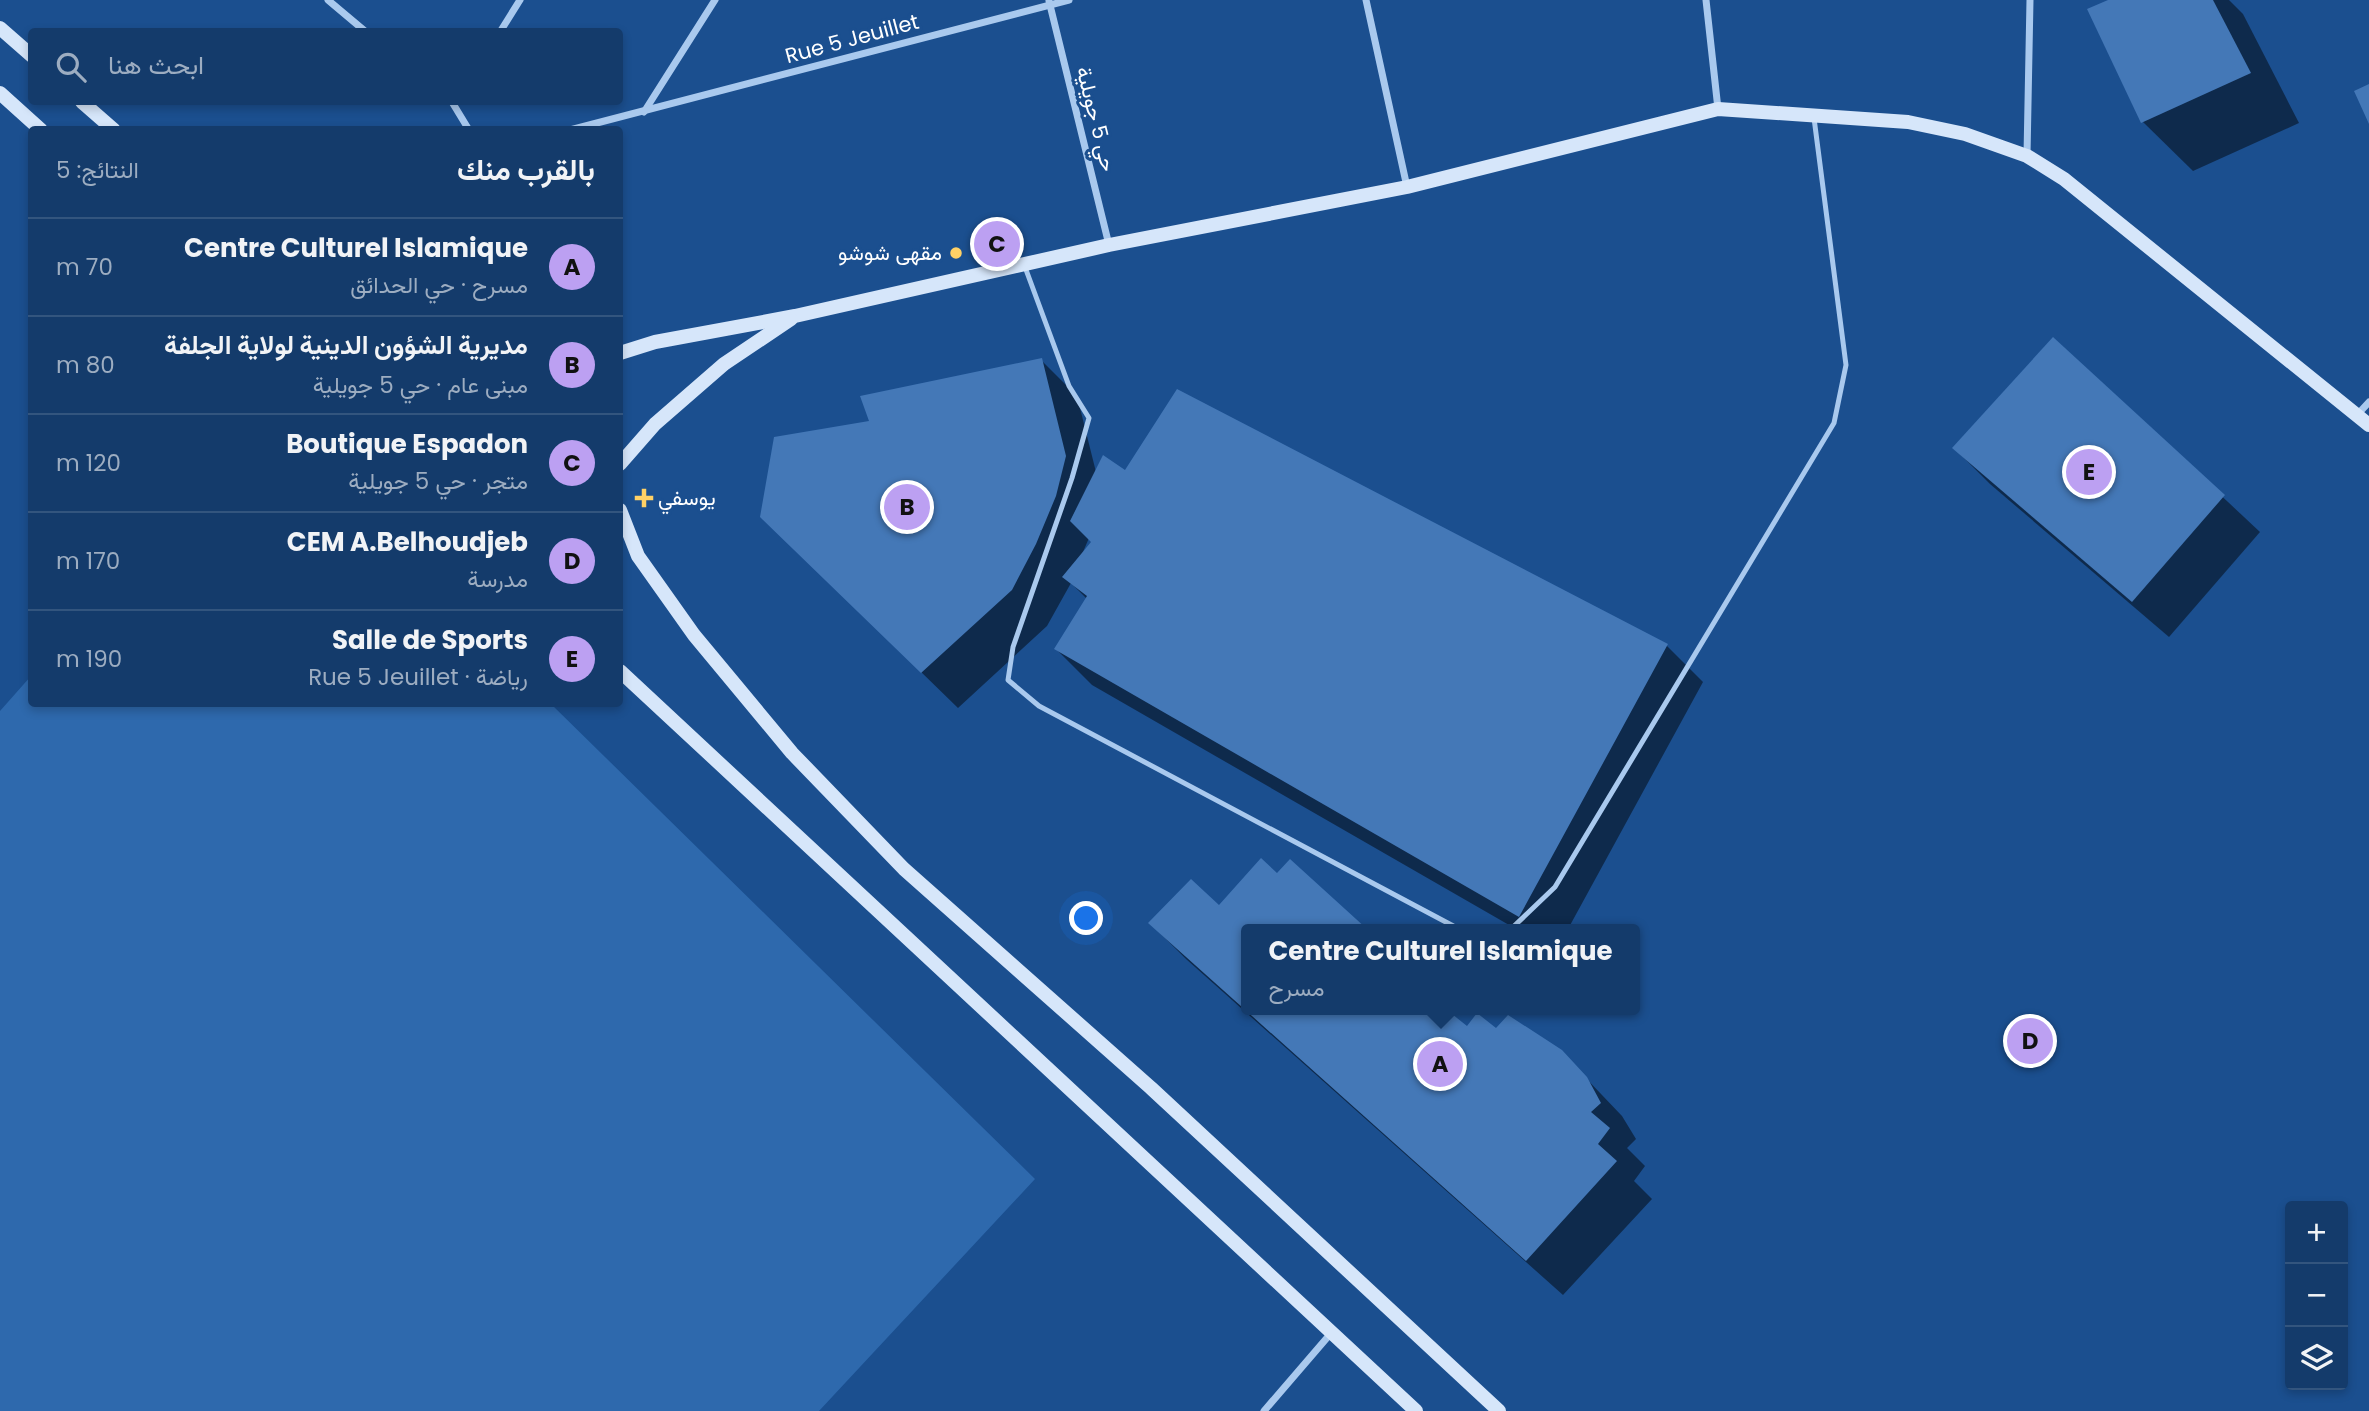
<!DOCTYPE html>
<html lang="ar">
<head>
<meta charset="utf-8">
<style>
  :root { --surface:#143b6b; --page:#214673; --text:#f1f3f6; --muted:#9dadc1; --line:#33557e; --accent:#bca0f2 }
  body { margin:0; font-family:Poppins,Vazirmatn,sans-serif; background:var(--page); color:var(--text); direction:rtl }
  .controls { position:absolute; right:21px; bottom:21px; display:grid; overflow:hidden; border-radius:7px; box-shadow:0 4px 10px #0003 }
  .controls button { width:63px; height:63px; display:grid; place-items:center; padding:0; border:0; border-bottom:2px solid var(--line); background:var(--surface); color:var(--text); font:35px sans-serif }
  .you { position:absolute; left:1087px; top:919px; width:24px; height:24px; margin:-18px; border:5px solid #fff; border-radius:50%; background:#1a73e8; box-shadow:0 0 0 10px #1a73e833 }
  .badge { display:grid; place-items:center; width:46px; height:46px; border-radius:50%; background:var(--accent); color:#111; font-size:23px; font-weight:700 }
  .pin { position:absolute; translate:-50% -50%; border:4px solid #fff; box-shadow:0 2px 7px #0006 }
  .popup { position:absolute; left:1241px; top:924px; width:399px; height:91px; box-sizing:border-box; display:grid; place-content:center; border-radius:7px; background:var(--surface); filter:drop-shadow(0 2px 5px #0005); font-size:23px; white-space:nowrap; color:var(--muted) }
  .popup b { font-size:26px; color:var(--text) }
  .popup::after { content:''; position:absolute; left:50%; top:100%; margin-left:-14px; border:14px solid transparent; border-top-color:var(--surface) }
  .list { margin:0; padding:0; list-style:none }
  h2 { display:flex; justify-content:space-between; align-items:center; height:91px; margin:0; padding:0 28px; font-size:30px }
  h2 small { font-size:23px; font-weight:400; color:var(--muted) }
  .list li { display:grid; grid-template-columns:46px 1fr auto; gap:21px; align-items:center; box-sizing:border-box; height:98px; padding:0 28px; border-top:2px solid var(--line) }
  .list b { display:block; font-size:26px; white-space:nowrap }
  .list p { margin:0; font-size:23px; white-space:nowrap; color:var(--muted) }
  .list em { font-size:23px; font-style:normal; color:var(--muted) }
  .icon { flex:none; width:38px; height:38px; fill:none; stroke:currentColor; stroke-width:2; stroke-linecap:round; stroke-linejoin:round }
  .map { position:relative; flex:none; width:2369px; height:1411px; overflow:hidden; direction:ltr }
  .search { position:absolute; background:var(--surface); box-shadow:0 4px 10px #0003; left:28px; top:28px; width:595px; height:77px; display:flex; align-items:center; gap:18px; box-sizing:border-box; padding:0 24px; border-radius:7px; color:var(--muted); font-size:26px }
  .panel { position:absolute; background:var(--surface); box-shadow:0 4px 10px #0003; left:28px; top:126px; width:595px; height:581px; border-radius:7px; direction:rtl }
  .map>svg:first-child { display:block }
</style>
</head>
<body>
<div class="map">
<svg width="2369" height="1411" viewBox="0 0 2369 1411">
  <rect width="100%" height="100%" fill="#1b4f8f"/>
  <polygon fill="#2e69ad" points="31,676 32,704 551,704 1035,1179 819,1411 0,1411 0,711"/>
  <g fill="#0007" fill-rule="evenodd">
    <polygon points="2112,0 2229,0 2243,14 2299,123 2193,171 2143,122"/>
    <polygon points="2054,339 2260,532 2169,637 1990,484 1954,448"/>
    <path d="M1041,360L1077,396L1096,472H1125L1666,645L1703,682L1568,929H1516L1092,685L1056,649L1087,599L1071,583L1047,626L958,708L799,553L871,423ZM1089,538L1093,542L1083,552Z"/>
    <polygon points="1290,861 1364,929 1246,929 1246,1010 1425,1010 1433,1016 1444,1010 1467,1028 1496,1030 1561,1052 1622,1116 1636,1139 1627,1148 1645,1166 1634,1181 1652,1199 1563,1295 1186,959 1150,923 1219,908 1278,875"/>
  </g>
  <g fill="#4478b7">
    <polygon points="2108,0 2213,0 2251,73 2141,123 2087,9"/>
    <polygon points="2369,84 2369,124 2354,91"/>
    <polygon points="2053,337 2225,495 2132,602 1952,448"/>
    <polygon points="1042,358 1066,456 1056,496 1036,544 1012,590 921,673 760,517 774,437 869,421 860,396"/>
    <polygon points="1177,389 1668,644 1519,917 1054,649 1087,596 1062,577 1091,542 1070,521 1103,455 1125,470"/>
    <polygon points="1261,858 1277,873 1290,859 1367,929 1246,929 1246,1010 1428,1010 1434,1014 1447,1010 1467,1026 1477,1013 1496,1028 1508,1015 1562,1050 1587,1077 1601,1103 1591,1112 1610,1128 1598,1144 1617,1161 1526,1261 1148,923 1191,879 1219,905"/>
  </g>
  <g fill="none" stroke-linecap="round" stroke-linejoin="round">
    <g stroke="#a9c9ee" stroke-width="5">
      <polyline points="1025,267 1069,386 1089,418 1072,478 1013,647 1008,680 1039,706 1459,929"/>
      <polyline points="1511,929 1555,887 1834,423 1846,365 1814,118"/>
    </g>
    <g stroke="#a9c9ee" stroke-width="7">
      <polyline points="328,0 366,32"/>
      <polyline points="1366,0 1407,187"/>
      <polyline points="1706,0 1718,109"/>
      <polyline points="1049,1 1109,245"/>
      <polyline points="500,32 520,0"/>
      <polyline points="452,102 469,130"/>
      <polyline points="644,112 715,0"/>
      <polyline points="570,130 1069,0"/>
      <polyline points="2027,155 2030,0"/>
      <polyline points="2357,415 2369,402"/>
      <polyline points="1264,1411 1332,1332"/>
    </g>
    <g stroke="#d6e6fa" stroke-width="14">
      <polyline points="0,28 32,56"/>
      <polyline points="0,93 41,130"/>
      <polyline points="82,102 114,130"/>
      <polyline points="620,353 655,342 795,316 1109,245 1407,187 1718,109 1908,122 1965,134 2027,156 2064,179 2369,425"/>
      <polyline points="620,464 655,424 724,364 791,319"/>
      <polyline points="620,510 638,556 694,635 792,753 904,869 1151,1088 1499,1411"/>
      <polyline points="620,671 1416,1411"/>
    </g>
  </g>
  <g fill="#ffd166" stroke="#1b4f8f" stroke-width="2.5">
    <circle cx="956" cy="253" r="7"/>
    <path d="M640.5 487.5h7v7h7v7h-7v7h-7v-7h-7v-7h7z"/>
  </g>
  <g text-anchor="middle" stroke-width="6" stroke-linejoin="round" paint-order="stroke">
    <g font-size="21" fill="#fff" stroke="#1b4f8f">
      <text transform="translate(852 39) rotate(-15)" y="7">Rue 5 Jeuillet</text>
      <text transform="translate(1096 119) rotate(76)" y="7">حي 5 جويلية</text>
    </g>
    <g font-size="21" fill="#fff" stroke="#1b4f8f" text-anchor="end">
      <text x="942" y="260">مقهى شوشو</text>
      <text x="658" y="505" text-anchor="start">يوسفي</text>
    </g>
  </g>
</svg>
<div class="controls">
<button>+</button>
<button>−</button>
<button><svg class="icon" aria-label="layers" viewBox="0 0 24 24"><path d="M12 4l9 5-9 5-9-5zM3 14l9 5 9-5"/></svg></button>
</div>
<div class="you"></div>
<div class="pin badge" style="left:1440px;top:1064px">A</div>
<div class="popup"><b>Centre Culturel Islamique</b>مسرح</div>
<div class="pin badge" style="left:907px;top:507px">B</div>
<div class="pin badge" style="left:997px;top:244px">C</div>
<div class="pin badge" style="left:2030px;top:1041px">D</div>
<div class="pin badge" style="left:2089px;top:472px">E</div>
<div class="search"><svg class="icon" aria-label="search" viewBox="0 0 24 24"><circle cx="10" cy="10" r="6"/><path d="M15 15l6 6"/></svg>ابحث هنا</div>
<section class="panel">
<h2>بالقرب منك<small>النتائج: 5</small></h2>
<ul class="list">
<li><span class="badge">A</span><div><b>Centre Culturel Islamique</b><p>مسرح · حي الحدائق</p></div><em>70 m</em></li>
<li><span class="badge">B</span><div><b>مديرية الشؤون الدينية لولاية الجلفة</b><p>مبنى عام · حي 5 جويلية</p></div><em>80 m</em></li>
<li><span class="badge">C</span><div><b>Boutique Espadon</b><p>متجر · حي 5 جويلية</p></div><em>120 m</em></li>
<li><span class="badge">D</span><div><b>CEM A.Belhoudjeb</b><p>مدرسة</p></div><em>170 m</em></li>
<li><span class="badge">E</span><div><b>Salle de Sports</b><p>رياضة · Rue 5 Jeuillet</p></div><em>190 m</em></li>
</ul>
</section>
</div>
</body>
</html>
